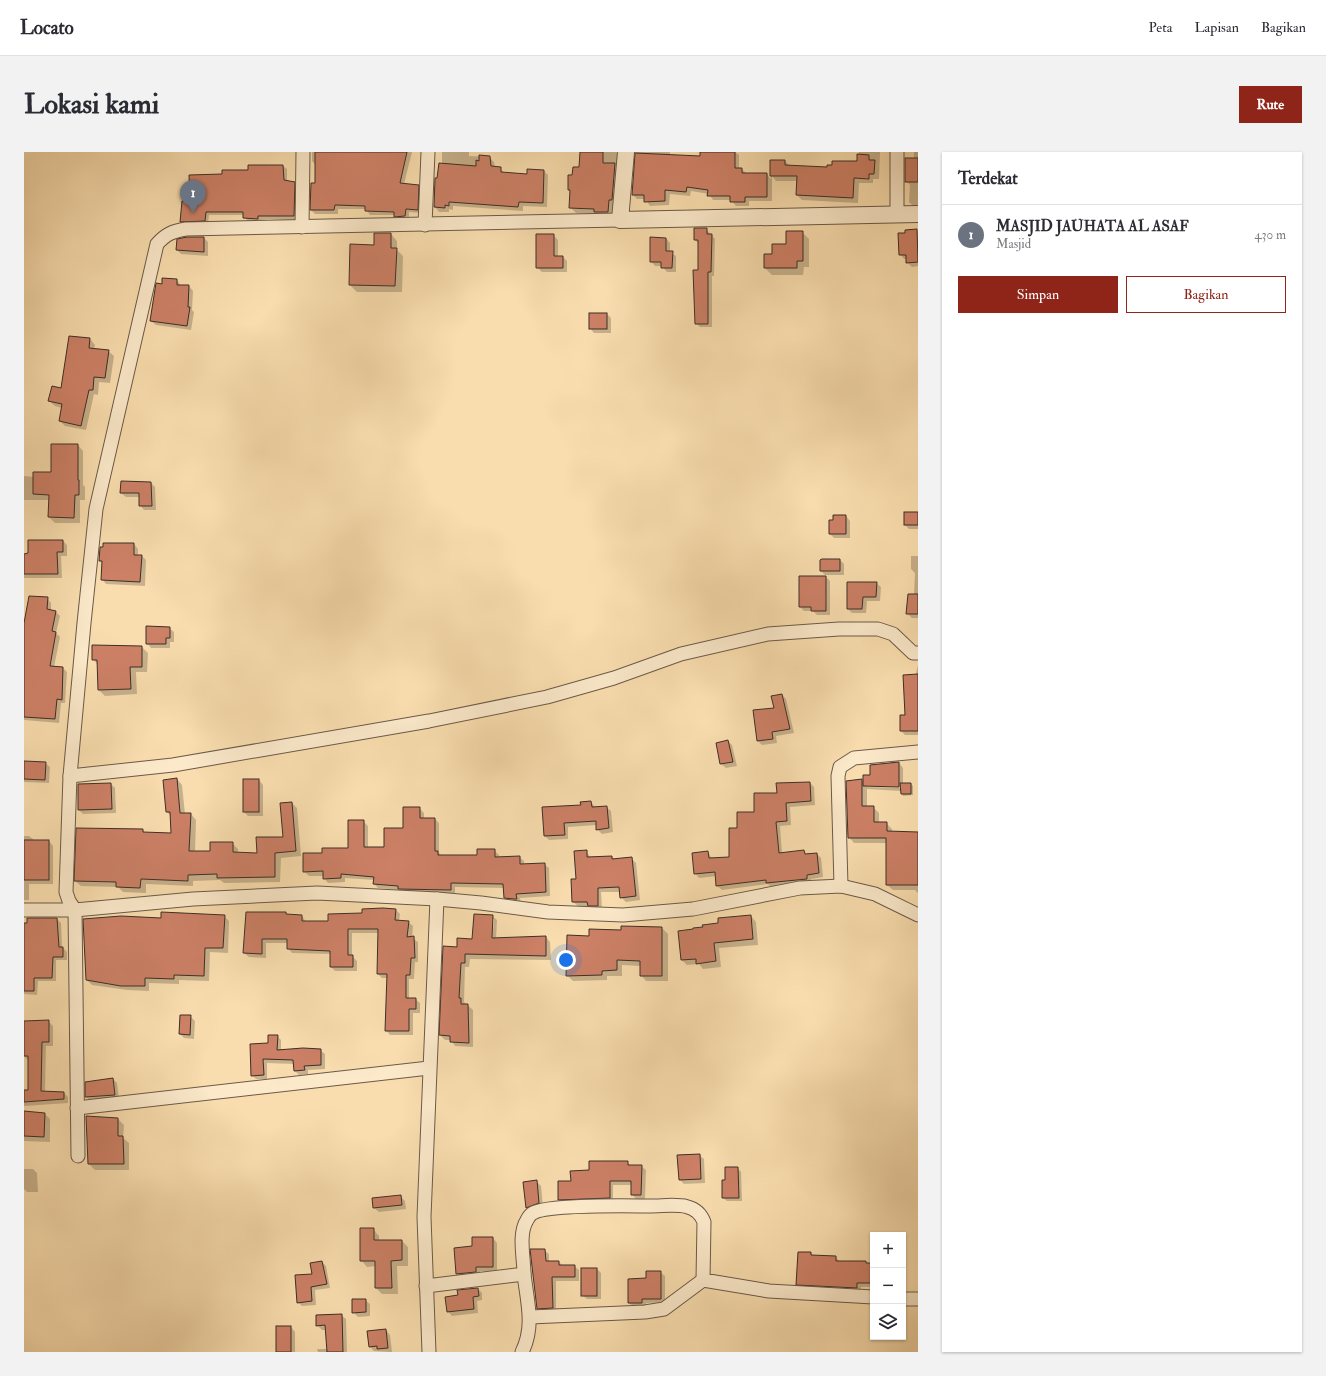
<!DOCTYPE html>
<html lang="id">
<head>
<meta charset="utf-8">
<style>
  :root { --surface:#fff; --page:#f2f2f3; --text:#2b2b33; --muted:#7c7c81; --line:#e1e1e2; --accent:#8f2418 }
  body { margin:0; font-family:"IM FELL Double Pica",serif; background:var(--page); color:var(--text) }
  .controls { position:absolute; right:12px; bottom:12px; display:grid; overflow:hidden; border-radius:0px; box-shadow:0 1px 3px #0004 }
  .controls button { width:36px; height:36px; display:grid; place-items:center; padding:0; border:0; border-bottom:1px solid var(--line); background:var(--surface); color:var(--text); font:20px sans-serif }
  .you { position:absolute; left:542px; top:808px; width:14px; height:14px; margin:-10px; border:3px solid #fff; border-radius:50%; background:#1a73e8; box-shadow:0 0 0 6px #1a73e833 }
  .badge { display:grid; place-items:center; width:26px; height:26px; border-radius:50%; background:var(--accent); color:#fff; font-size:13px; font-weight:700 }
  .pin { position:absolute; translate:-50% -33px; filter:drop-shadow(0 1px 2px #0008) }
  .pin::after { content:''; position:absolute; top:21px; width:14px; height:12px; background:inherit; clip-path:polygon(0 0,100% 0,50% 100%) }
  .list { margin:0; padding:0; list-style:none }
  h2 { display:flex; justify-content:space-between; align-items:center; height:52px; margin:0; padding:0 16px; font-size:17px }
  h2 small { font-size:13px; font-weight:400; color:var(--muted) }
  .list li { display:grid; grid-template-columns:26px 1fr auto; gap:12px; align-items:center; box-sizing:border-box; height:60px; padding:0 16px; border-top:1px solid var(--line) }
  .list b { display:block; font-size:15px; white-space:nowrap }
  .list p { margin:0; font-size:13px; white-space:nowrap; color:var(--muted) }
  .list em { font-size:13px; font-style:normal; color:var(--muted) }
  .actions { display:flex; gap:8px; padding:12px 16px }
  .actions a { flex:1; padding:9px 0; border:1px solid var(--accent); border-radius:0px; text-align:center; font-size:14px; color:var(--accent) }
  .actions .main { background:var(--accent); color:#fff }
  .icon { flex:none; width:22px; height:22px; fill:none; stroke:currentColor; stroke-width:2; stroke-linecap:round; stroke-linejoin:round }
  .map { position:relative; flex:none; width:894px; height:1200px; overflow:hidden; border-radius:0px }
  header { display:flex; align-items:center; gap:24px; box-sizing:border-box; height:56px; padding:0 20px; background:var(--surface); border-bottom:1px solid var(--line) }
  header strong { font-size:19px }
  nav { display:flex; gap:22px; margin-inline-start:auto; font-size:14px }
  .intro { display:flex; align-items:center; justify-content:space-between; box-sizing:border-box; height:96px; padding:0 24px }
  h1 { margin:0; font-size:28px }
  .button { padding:10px 18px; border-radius:0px; background:var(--accent); color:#fff; font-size:14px; font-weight:700 }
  main { display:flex; gap:24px; padding:0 24px }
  aside { flex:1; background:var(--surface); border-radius:0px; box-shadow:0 1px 3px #0004 }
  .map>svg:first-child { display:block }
</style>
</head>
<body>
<header>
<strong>Locato</strong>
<nav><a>Peta</a><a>Lapisan</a><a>Bagikan</a></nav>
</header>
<div class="intro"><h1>Lokasi kami</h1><a class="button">Rute</a></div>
<main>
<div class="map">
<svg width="894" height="1200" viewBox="0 0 894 1200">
  <rect width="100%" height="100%" fill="#f9ddae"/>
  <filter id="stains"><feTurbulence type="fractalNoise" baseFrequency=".005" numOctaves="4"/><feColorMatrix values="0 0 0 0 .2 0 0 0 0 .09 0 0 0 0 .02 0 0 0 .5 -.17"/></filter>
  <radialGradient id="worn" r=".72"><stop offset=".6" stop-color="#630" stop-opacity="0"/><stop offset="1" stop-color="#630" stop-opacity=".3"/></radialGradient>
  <g fill="#0003" fill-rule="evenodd">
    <polygon points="288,0 388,0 380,32 394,34 398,38 397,61 385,60 385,68 375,68 371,63 346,63 342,57 314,57 314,62 291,62 287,58 292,32 292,13 288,9"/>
    <polygon points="418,0 445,0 445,4 465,5 470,10 471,15 476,16 481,22 504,23 520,19 524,23 523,55 499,54 499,59 429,54 429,58 425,57 425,60 415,60 411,55 412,27 414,27 418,13"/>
    <polygon points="557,0 592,0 598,7 590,66 573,62 552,61 546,55 547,40 545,38 549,24 556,16"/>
    <polygon points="612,0 646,0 646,3 677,5 677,0 711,0 715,3 715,17 718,17 723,22 743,22 747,27 747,9 761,9 766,14 804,16 834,10 835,0 856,0 855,27 849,27 849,31 835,31 834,51 778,48 773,43 774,29 752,29 748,24 748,49 725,49 725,54 712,54 707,48 689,48 685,42 667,39 666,44 646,42 645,53 626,54 621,47 613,47 609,43"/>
    <polygon points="890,0 894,0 894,54 889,54 885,50 886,33 882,29 890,7"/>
    <polygon points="259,14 263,17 263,30 270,31 274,35 273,68 244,67 237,68 237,70 224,70 220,63 185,63 184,72 161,73 157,70 167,51 198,23"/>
    <polygon points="682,77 691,87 690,124 688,124 688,175 676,175 672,171 675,92 671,88"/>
    <polygon points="892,78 894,80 894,114 888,115 883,110 883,107 880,107 876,102 882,82"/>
    <polygon points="778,80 785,87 785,115 780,115 779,123 748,123 741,116 749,103"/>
    <polygon points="367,82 373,89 373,98 379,104 378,140 333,140 326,133 327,93 351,94"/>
    <polygon points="529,83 534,88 534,105 539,105 543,109 543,120 518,120 513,115"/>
    <polygon points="180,86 184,90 184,104 157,102 153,98"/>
    <polygon points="642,86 646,91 646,100 652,104 652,120 643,120 638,114 631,114 627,109"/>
    <polygon points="153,128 157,134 165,134 169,139 168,158 170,160 167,178 132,173 127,169 139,133"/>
    <polygon points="583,162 587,166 587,181 570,181 566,176"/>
    <polygon points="45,185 66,187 71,193 70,197 84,199 90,204 86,231 75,230 74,243 70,242 62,278 41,274 36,269 38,256 31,254 25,249 38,237"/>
    <polygon points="54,293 59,299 59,333 61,335 61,348 56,348 56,371 31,371 25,365 26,348 0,348 0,324 10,325 28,321"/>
    <polygon points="127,331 131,335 132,358 120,358 116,353 116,345 102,345 97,341"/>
    <polygon points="894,361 894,377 885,377 881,373"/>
    <polygon points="822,364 826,369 826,386 810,386 806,382 810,369"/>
    <polygon points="39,389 43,393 43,404 37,404 38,426 0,426 0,403"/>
    <polygon points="80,392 110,392 114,397 114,404 118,404 122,408 121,434 82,432 78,427 78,411 76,408"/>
    <polygon points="887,404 894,404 894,466 888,466 883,461 890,443 891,421 887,417"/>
    <polygon points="816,408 820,412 820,423 801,423 797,419"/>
    <polygon points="802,425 806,429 806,463 793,463 789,459 780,459 776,455"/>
    <polygon points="852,431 857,435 856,449 843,449 842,461 828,461 824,457"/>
    <polygon points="6,445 23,446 27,451 27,459 32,460 36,464 32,481 36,485 30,515 39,516 43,520 41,551 37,551 35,571 0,568 0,471"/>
    <polygon points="145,476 150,480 150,490 146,490 146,496 127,496 123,491"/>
    <polygon points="118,495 124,501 123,520 112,520 113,542 81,544 75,538 74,513 69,507"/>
    <polygon points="894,513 894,583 881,583 877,579 882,564"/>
    <polygon points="758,543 762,547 770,581 752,584 753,591 738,593 734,589"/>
    <polygon points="704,589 708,593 713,614 702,616 697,612 693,591"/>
    <polygon points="0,610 21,611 26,615 25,631 0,630"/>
    <path d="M875,611L879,616V632H887L889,634V643L879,644L877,639L843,637V655H849L855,661V671H862L868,677V681H894V741L891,738H869L863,733V691H830L825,685L823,630L838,628L840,630L847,624ZM843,633L880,634V636L843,635Z"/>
    <polygon points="153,627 158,633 161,662 167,662 172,668 171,700 187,700 209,692 214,697 214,701 234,702 260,686 268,651 273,656 277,704 257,706 256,730 200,731 196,728 169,729 169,734 122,732 122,741 99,740 94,735 57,734 51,729 118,678 122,681 148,682 147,664 143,660"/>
    <polygon points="235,628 239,633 239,664 224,664 220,660"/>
    <polygon points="786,631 790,635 791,653 766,655 767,673 756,674 758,702 780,700 783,703 793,702 797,706 799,725 787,727 787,731 747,735 744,732 698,738 693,734 693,724 675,726 671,721 684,700 688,707 706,706 714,677 754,642"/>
    <polygon points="87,632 91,636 92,661 59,662 55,658"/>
    <polygon points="567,650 571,655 582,655 587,659 589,680 578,682 573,677 573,673 544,675 544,687 525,688 521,684 558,654"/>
    <polygon points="395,656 400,661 400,667 411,667 415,671 415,701 418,704 454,704 470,698 475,703 475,706 495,705 500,709 500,713 520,712 525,716 526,744 496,746 497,751 485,750 481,746 480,736 431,735 431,743 379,741 376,738 354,736 350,732 350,728 321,726 321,730 304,731 300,726 300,724 285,724 280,719 299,702 325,697 339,669 344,674 344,696 361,696 380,677"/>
    <polygon points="0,684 5,684 10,688 25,689 29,694 29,732 5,732 5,748 0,748"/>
    <polygon points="562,699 567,706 588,705 591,708 607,706 612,711 616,748 602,750 597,745 597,740 577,740 578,757 569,758 565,754 554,754 549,750 553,728"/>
    <polygon points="372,758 376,762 375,769 384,770 389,774 388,786 394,790 394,810 391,810 390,827 385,827 385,847 391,847 396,851 396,861 389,861 389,883 366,883 362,878 363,826 358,826 354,822 355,781 328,781 328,804 333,809 333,819 311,819 307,815 307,802 268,801 264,796 264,791 242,791 242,806 225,805 220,801 223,761 262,761 264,763 278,764 282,770 305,770 339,762"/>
    <polygon points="200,764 205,769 204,801 186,800 185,829 155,828 155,832 125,831 125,839 103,838 68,833 63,828 138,767"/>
    <path d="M468,764L473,768L472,787L522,785L526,790L527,808L446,807L445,815H441L440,850L449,858V895L431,894L427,888H421L416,883L434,796L449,788ZM468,767H470L468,791H466Z"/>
    <polygon points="727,764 732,770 734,793 695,796 697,815 679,817 675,812 663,813 658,808 695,772"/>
    <polygon points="33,767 37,771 38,795 43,800 43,808 32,808 32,829 14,829 13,843 0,842 0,772"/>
    <polygon points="598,775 638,776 644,782 644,829 622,829 617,823 617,814 598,813 598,824 583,824 583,828 549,829 543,823 566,785 598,779"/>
    <polygon points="156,864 166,864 171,869 170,887 160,886 156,882"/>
    <polygon points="24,869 29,874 29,894 22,894 21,940 40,941 44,945 44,951 0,954 0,939 5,940 5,909 0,904 0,870"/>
    <polygon points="253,884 257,888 257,899 296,898 301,902 301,917 284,918 284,922 275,923 271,919 271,912 243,911 243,927 232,927 228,923 244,892"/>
    <polygon points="89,927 93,931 95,947 67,949 62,945"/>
    <polygon points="0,960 21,962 26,967 26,990 0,989"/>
    <polygon points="94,967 100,973 99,986 105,991 105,1018 71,1018 65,1012"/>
    <polygon points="675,1003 680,1007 681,1031 660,1032 656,1028"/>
    <polygon points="603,1010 607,1014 617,1014 622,1018 621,1047 612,1047 608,1042 608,1033 589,1033 589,1050 539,1051 535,1047 548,1030 566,1019"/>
    <polygon points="713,1016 717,1020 718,1049 703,1049 699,1046 702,1028"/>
    <polygon points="0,1017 9,1017 13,1021 14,1040 3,1040 0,1037"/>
    <polygon points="512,1029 517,1034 519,1055 507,1060 503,1056 500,1031"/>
    <polygon points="376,1044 381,1049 382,1057 355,1060 350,1056"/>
    <polygon points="349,1077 355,1084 355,1089 378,1089 384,1095 384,1114 373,1114 374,1142 358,1142 352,1136 352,1114 343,1115 337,1108"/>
    <polygon points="469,1086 473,1091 473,1119 456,1119 456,1124 437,1126 433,1122 449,1095"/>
    <polygon points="520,1098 525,1102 525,1110 535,1110 539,1114 550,1114 555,1118 555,1129 532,1129 532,1160 518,1161 514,1156"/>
    <polygon points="787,1101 789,1104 811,1104 816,1110 841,1110 844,1112 849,1112 849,1135 837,1135 837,1140 778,1137 773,1132"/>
    <polygon points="298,1110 302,1114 306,1136 291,1138 292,1153 278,1154 274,1150 289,1122"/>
    <polygon points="573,1117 577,1121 577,1147 563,1147 558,1143"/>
    <polygon points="636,1120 641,1124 641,1150 622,1151 622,1155 610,1155 605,1151 605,1128 623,1127"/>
    <polygon points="454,1137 458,1141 458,1148 453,1149 454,1161 428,1164 424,1159 435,1144"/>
    <polygon points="341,1148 346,1152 346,1164 334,1165 329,1160"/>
    <polygon points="317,1163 322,1167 323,1200 294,1200 293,1197 304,1197 303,1178 298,1178 293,1173"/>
    <polygon points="267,1175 271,1180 271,1200 253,1200"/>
    <polygon points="362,1178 366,1183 368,1200 350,1199 346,1195"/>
  </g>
  <g fill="#cc8066" stroke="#3c2f27">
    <polygon points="291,0 383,0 376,31 395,33 394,58 382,57 381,64 370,65 370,60 341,59 341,54 311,53 310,58 286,58 287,31 291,31"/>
    <polygon points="556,0 579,0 579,11 591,11 588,48 585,48 584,60 570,60 570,57 545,56 546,38 544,38 544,23 548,23 549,15 555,15"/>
    <polygon points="676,0 711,0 711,16 718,16 718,21 743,21 743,45 721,45 721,50 706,50 706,44 683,44 684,38 663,35 662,40 641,38 641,49 620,50 620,43 608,43 611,1 676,4"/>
    <polygon points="833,2 845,3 845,8 851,8 850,22 845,22 845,27 830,26 829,46 772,43 773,24 746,24 746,8 761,8 761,13 803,15 803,13 808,13 808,9 833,9"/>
    <polygon points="455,3 466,4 467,14 477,15 477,20 503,22 503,17 520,18 519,51 495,50 494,55 425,50 425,54 421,53 421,56 410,55 411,26 413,26 415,11 452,14 452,8 455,9"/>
    <rect x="881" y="6" width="13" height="24"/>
    <polygon points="224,13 259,13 260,28 271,30 270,64 234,64 234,67 219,66 219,60 182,60 181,69 156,70 158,49 166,49 165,23 198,22 198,18 224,18"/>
    <polygon points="670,76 683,76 683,82 688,82 687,120 684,120 684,172 671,172 669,118 674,118 674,88 670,88"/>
    <polygon points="893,77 894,110 882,111 882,103 875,103 874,81 881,81 881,78"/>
    <polygon points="762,79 779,79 779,109 773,109 773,116 740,116 740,102 748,102 748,92 762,92"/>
    <polygon points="350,81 367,81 367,96 373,96 371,134 325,133 326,92 350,93"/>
    <polygon points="512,82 530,82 530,104 539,104 539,116 512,116"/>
    <polygon points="163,85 180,85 180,100 152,98 153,87"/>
    <polygon points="626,85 642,86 642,99 649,99 648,116 637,116 637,110 626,110"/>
    <polygon points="138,126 153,127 153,133 165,133 164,155 166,155 163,174 126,169 132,131 138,132"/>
    <rect x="565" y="161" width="18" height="16"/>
    <polygon points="45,184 66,186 65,196 85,198 81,226 70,225 69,238 65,238 57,274 35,269 38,252 24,249 28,234 37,236"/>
    <polygon points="27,292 54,292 54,328 55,328 55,343 51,343 50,366 24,365 25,343 9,342 9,320 27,320"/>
    <polygon points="97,329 127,330 128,354 115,354 115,341 96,341"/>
    <rect x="880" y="360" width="14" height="13"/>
    <polygon points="809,363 822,363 822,382 805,382 805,368 809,368"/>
    <polygon points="4,388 39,388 39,400 33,400 34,422 0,422 0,402 4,401"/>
    <polygon points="79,391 110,391 110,403 118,403 116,430 77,428 78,409 75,409 76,395 79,395"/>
    <polygon points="798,407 816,407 816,419 796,419 796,408"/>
    <polygon points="775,424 802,424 802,459 787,459 787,455 775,455"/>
    <polygon points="823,430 853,430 852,445 839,445 838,457 823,457"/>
    <polygon points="884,442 894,442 894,462 882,462"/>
    <polygon points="5,444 24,445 23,457 32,459 28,479 32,480 26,514 39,515 38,548 33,547 31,567 0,565 0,471"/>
    <polygon points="122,474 146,475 146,486 142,486 142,492 122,492"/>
    <polygon points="68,493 118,494 118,515 106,515 107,537 74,538 73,508 68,508"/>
    <polygon points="894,522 894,579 876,579 876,563 881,563 879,523"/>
    <polygon points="758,542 766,577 748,580 749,587 733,589 729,558 750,556 747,544"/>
    <polygon points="704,588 709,610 696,612 692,591"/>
    <polygon points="0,609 22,610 21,628 0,627"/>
    <polygon points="875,610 875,635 839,634 839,623 846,623 846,613"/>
    <polygon points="153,626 156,661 167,661 165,699 186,699 186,690 209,690 209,700 233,701 232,685 259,685 256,651 268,650 272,699 251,701 251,725 193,726 193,722 164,723 164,729 117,727 116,736 92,735 92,730 50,729 52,676 119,677 119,680 147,681 146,660 142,660 139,628"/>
    <rect x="219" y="627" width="16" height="33"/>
    <polygon points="838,627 838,654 850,654 850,670 863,670 863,679 894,680 894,733 862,733 862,686 824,686 822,629"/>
    <polygon points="786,630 787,649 762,651 763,669 752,670 755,701 780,698 781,702 793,701 795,721 783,723 783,727 742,731 742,728 692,734 691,720 670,722 668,701 684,699 685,706 705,705 705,676 713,676 713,660 730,660 730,641 753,641 752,631"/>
    <polygon points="87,631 88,657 54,658 54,632"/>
    <polygon points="876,631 887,631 887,642 877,642"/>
    <polygon points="567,649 568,655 583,654 585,676 572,678 572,669 540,671 541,683 520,684 518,655 557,653 556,650"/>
    <polygon points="379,655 396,655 396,666 411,666 411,699 414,699 414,703 453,703 453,697 471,697 471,705 496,704 496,712 521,711 522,740 492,742 493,747 490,747 480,746 479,732 427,731 427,738 374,737 374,734 349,732 350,725 317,722 317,726 299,727 299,719 279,720 279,701 298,701 298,696 324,696 324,668 340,668 340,695 360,695 360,676 379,676"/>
    <rect x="0" y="688" width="25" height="40"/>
    <polygon points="563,698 563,705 588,704 588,707 608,705 612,744 596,746 595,735 574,736 574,754 564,754 563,750 548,750 547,727 552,727 550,699"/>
    <polygon points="359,756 372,757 371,768 385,769 383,785 390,784 391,806 387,806 386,823 382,823 382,846 392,846 392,857 385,857 385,879 361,879 363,822 353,822 354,777 324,777 324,803 329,803 329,815 306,815 306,799 263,797 263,787 238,787 238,802 219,801 222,760 262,760 262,762 278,763 278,769 304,769 304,762 338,761 338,757"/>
    <polygon points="137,760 201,763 199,796 181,796 180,824 150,823 150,827 121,826 121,834 97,834 62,828 59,767 97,764 137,766"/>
    <polygon points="450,762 469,763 468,786 522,784 522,804 441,802 441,811 437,811 435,846 437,846 437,852 444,852 445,891 426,890 426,884 415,883 419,794 433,795 433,786 448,787"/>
    <polygon points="727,763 729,787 690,791 692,809 672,812 672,807 657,808 654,779 669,777 669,776 679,775 678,773 694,771 694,766"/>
    <polygon points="3,766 33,766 35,795 39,795 39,805 29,805 28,826 10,826 10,839 0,839 0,771 3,771"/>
    <polygon points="597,774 638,775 638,824 616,824 616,809 593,808 593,818 578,819 578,823 542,824 543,783 565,784 565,777 597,778"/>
    <polygon points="156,863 167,863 166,883 155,882"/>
    <polygon points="25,868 25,890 18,890 17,939 40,940 40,947 0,950 0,938 4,938 4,904 0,904 0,869"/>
    <polygon points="244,883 254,883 253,898 279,896 297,897 297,913 280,914 281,918 270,919 269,908 239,907 240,923 227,924 226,892 244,891"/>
    <polygon points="89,926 91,943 61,945 61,930"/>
    <polygon points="0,959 21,961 20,985 0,984"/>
    <polygon points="62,964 94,966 94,984 99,984 100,1012 64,1012"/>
    <polygon points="676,1002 677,1027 655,1028 653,1003"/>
    <polygon points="565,1009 604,1009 604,1013 618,1013 617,1043 607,1043 607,1029 586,1029 586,1046 534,1048 534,1029 547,1029 546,1019 565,1018"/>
    <polygon points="701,1015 714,1015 715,1046 698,1046 698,1028 701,1028"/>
    <polygon points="513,1028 515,1051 502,1056 499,1030"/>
    <polygon points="377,1043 378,1053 349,1056 348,1046"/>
    <polygon points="336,1076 350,1076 350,1088 378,1088 378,1108 367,1109 368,1136 351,1136 351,1109 336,1109"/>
    <polygon points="448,1085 469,1085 469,1115 452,1115 452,1120 432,1122 430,1096 448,1094"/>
    <polygon points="506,1097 521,1097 522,1109 535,1109 535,1113 551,1113 551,1125 528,1125 529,1156 513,1157"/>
    <polygon points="774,1100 787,1100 787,1103 812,1104 812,1109 842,1109 842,1111 849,1111 849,1131 833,1131 833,1136 772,1133"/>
    <polygon points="298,1109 303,1132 287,1135 288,1149 273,1151 271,1123 288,1122 286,1111"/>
    <rect x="557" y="1116" width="16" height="28"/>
    <polygon points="622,1119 637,1119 637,1147 618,1147 618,1151 604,1151 604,1127 622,1126"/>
    <polygon points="454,1136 455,1144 449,1145 450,1157 423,1160 421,1145 434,1143 433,1138"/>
    <polygon points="328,1147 342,1147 342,1160 328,1161"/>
    <polygon points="318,1162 319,1200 303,1200 301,1173 292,1174 292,1163"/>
    <rect x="252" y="1174" width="15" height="26"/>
    <polygon points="362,1177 364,1196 353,1197 353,1194 345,1195 343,1179"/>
  </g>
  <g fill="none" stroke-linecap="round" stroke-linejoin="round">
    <g stroke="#6b5a49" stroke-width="15">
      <g id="minor">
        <polyline points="873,62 873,0"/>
        <polyline points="401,73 404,0"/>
        <polyline points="278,75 279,0"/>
        <polyline points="46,624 149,613 405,569 523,545 590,526 657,502 744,482 815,477 854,477 869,482 889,501 894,501"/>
        <polyline points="817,734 814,624 816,615 830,606 894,600"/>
        <polyline points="0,758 51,758 169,747 293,741 413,747 457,751 524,760 599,763 669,757 776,736 817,734 851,742 894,763"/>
        <polyline points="53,956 405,916"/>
        <path d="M54,1004L51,758L45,749L42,740L46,624L60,471L72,357L133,92C142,82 149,79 162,77L596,68"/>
        <path d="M402,1134L500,1122C500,1106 494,1082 503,1068C504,1066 507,1062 509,1061C525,1052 605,1054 627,1054C647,1054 672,1048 680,1070L679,1128L745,1139L849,1145"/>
        <polyline points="879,1147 894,1147"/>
        <polyline points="506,1165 621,1160 640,1157 679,1128"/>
        <polyline points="405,1200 400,1065 413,747"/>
        <path d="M498,1200C511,1174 503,1149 500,1122"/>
      </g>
    </g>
    <g stroke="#6b5a49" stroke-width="18">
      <polyline id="tertiary" points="602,0 596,68 894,62"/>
    </g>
    <use href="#minor" stroke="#fbe9ca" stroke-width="13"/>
    <use href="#tertiary" stroke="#fbe9ca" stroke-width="16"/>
  </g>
  <rect width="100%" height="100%" filter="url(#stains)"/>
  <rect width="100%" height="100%" fill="url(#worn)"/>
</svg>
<div class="controls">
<button>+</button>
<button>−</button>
<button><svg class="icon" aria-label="layers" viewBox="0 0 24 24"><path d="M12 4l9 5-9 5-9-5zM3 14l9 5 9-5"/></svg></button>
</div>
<div class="you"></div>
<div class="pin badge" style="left:169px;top:61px;background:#6b7280">1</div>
</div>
<aside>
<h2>Terdekat<small></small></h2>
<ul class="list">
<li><span class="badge" style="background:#6b7280">1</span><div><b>MASJID JAUHATA AL ASAF</b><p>Masjid</p></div><em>430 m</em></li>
</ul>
<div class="actions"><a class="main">Simpan</a><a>Bagikan</a></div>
</aside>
</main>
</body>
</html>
